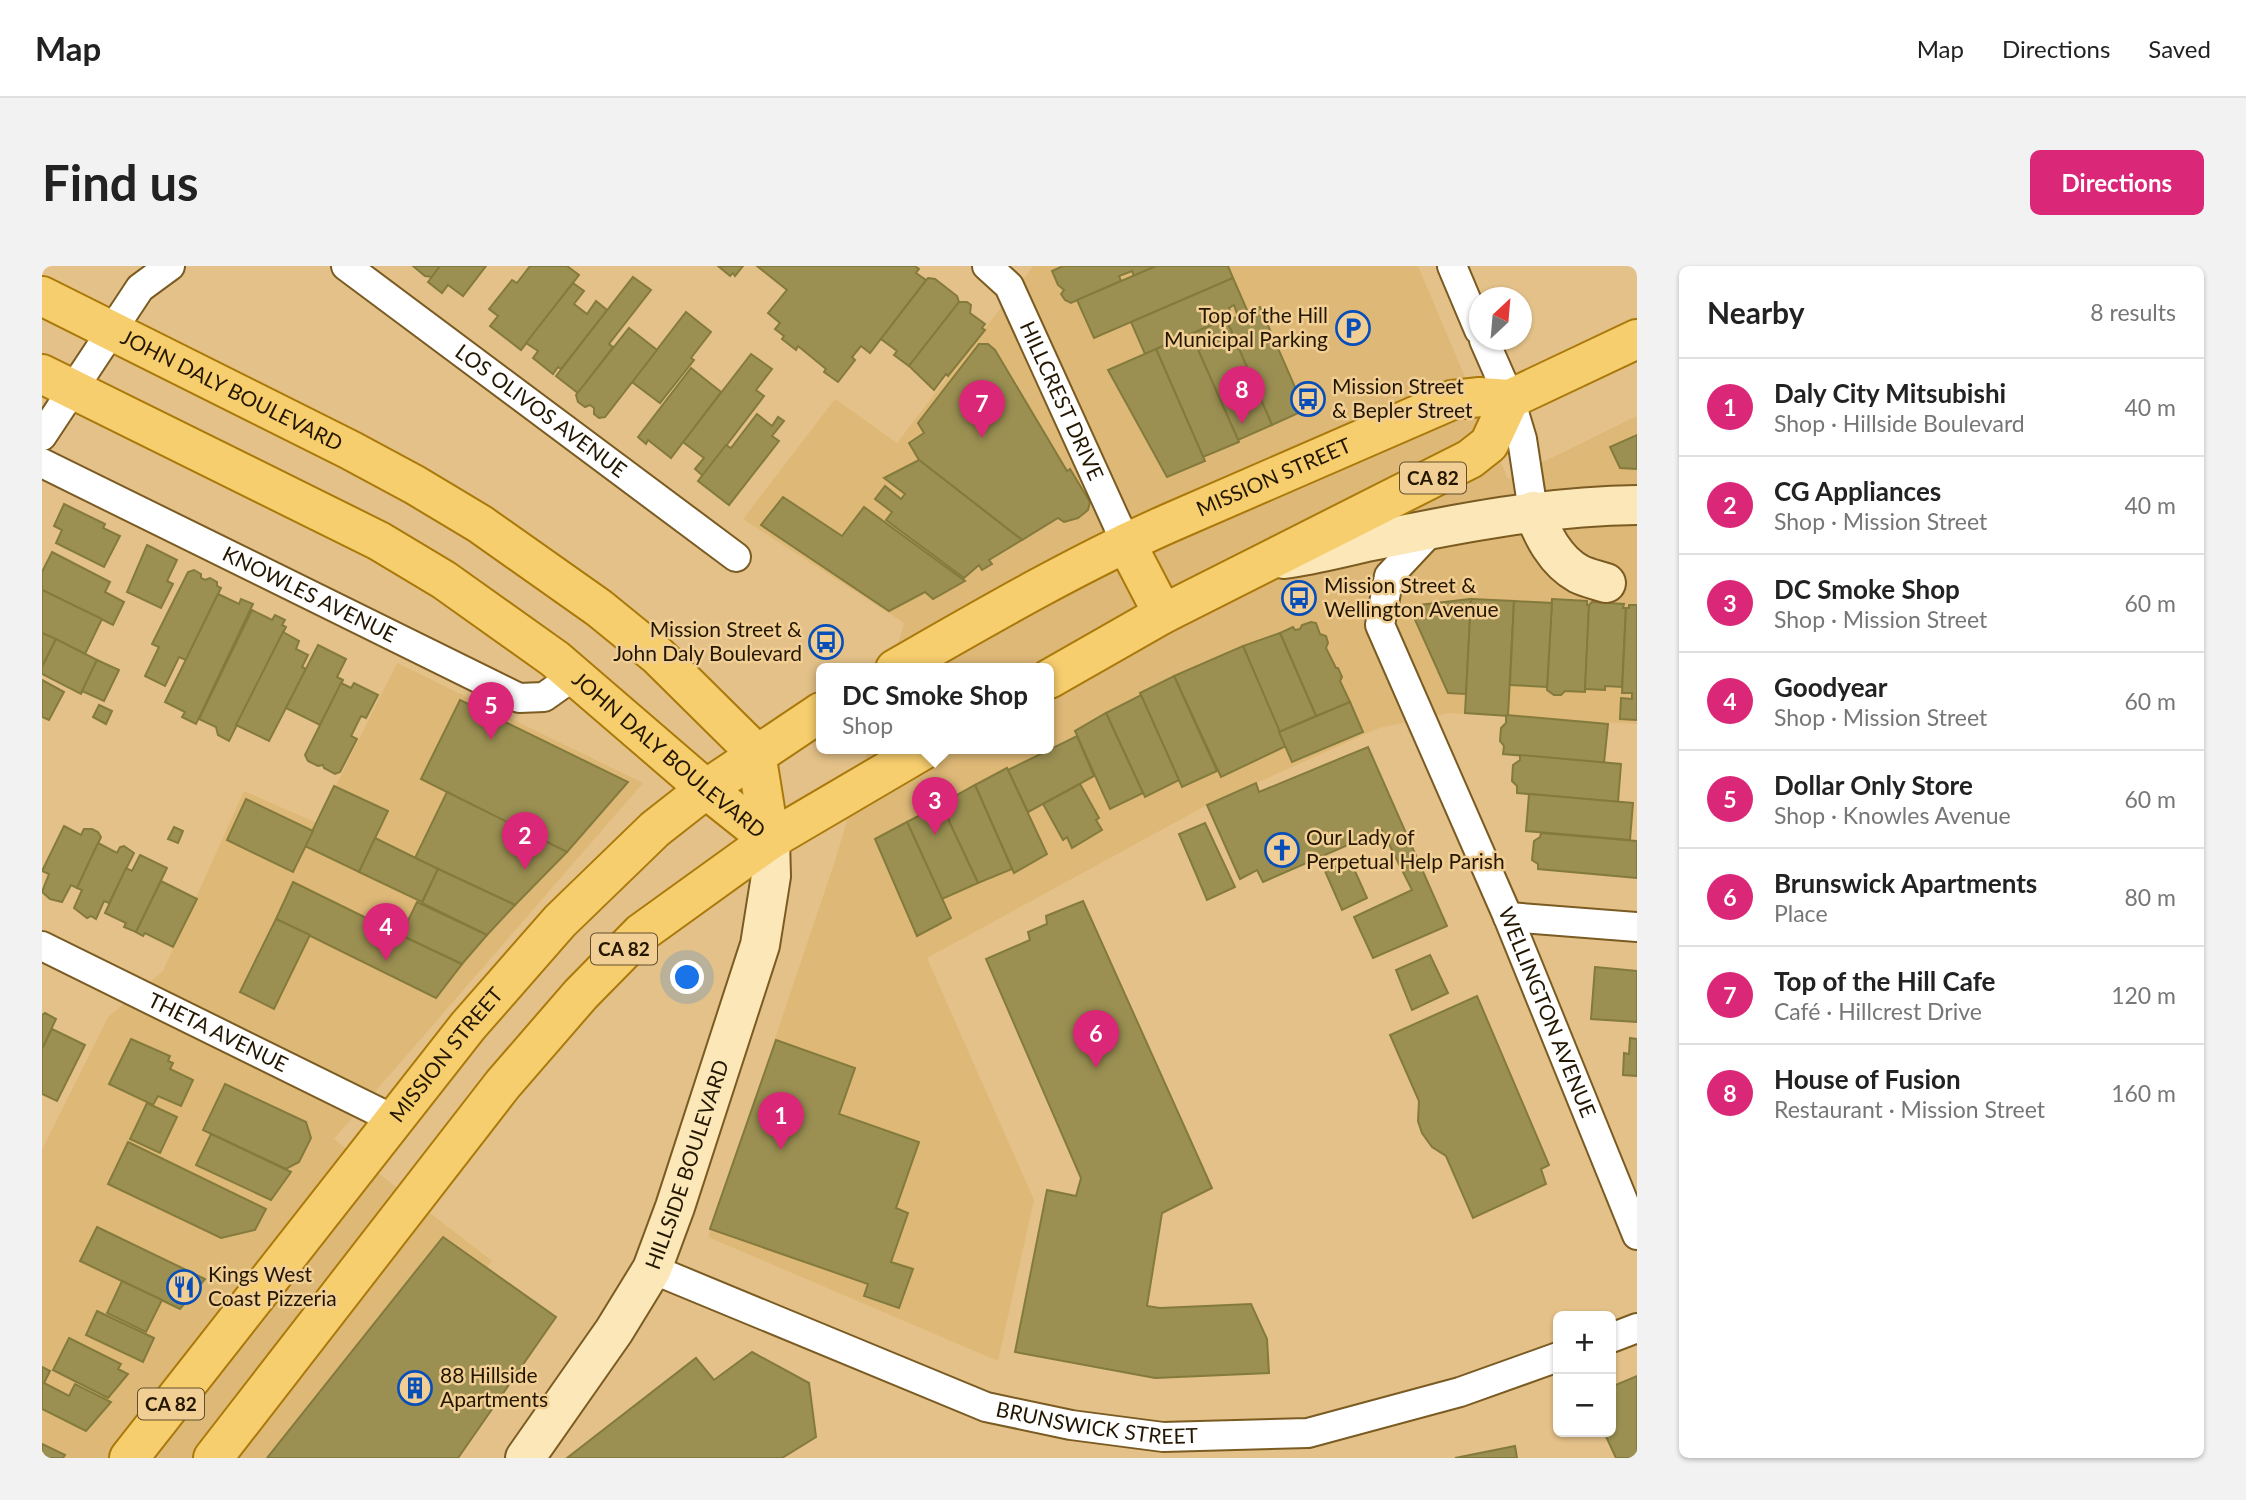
<!DOCTYPE html>
<html lang="en">
<head>
<meta charset="utf-8">
<style>
  :root { --surface:#fff; --page:#f2f2f2; --text:#222; --muted:#767676; --line:#e0e0e0; --accent:#db2777 }
  body { margin:0; font-family:Lato,sans-serif; background:var(--page); color:var(--text) }
  .controls { position:absolute; right:21px; bottom:21px; display:grid; overflow:hidden; border-radius:10px; box-shadow:0 2px 5px #0004 }
  .controls button { width:63px; height:63px; display:grid; place-items:center; padding:0; border:0; border-bottom:2px solid var(--line); background:var(--surface); color:var(--text); font:35px sans-serif }
  .compass { position:absolute; left:1427px; top:21px; width:63px; height:63px; border-radius:50%; background:var(--surface); box-shadow:0 2px 5px #0004; rotate:26deg }
  .you { position:absolute; left:646px; top:712px; width:24px; height:24px; margin:-18px; border:5px solid #fff; border-radius:50%; background:#1a73e8; box-shadow:0 0 0 10px #1a73e833 }
  .badge { display:grid; place-items:center; width:46px; height:46px; border-radius:50%; background:var(--accent); color:#fff; font-size:23px; font-weight:700 }
  .pin { position:absolute; translate:-50% -58px; filter:drop-shadow(0 2px 4px #0008) }
  .pin::after { content:''; position:absolute; top:37px; width:24px; height:21px; background:inherit; clip-path:polygon(0 0,100% 0,50% 100%) }
  .popup { position:absolute; left:774px; top:397px; width:238px; height:91px; box-sizing:border-box; display:grid; place-content:center; border-radius:10px; background:var(--surface); filter:drop-shadow(0 2px 5px #0005); font-size:23px; white-space:nowrap; color:var(--muted) }
  .popup b { font-size:26px; color:var(--text) }
  .popup::after { content:''; position:absolute; left:50%; top:100%; margin-left:-14px; border:14px solid transparent; border-top-color:var(--surface) }
  .list { margin:0; padding:0; list-style:none }
  h2 { display:flex; justify-content:space-between; align-items:center; height:91px; margin:0; padding:0 28px; font-size:30px }
  h2 small { font-size:23px; font-weight:400; color:var(--muted) }
  .list li { display:grid; grid-template-columns:46px 1fr auto; gap:21px; align-items:center; box-sizing:border-box; height:98px; padding:0 28px; border-top:2px solid var(--line) }
  .list b { display:block; font-size:26px; white-space:nowrap }
  .list p { margin:0; font-size:23px; white-space:nowrap; color:var(--muted) }
  .list em { font-size:23px; font-style:normal; color:var(--muted) }
  .map { position:relative; flex:none; width:1595px; height:1192px; overflow:hidden; border-radius:10px }
  header { display:flex; align-items:center; gap:42px; box-sizing:border-box; height:98px; padding:0 35px; background:var(--surface); border-bottom:2px solid var(--line) }
  header strong { font-size:33px }
  nav { display:flex; gap:38px; margin-inline-start:auto; font-size:24px }
  .intro { display:flex; align-items:center; justify-content:space-between; box-sizing:border-box; height:168px; padding:0 42px }
  h1 { margin:0; font-size:49px }
  .button { padding:18px 32px; border-radius:10px; background:var(--accent); color:#fff; font-size:24px; font-weight:700 }
  main { display:flex; gap:42px; padding:0 42px }
  aside { flex:1; background:var(--surface); border-radius:10px; box-shadow:0 2px 5px #0004 }
  .map>svg:first-child { display:block }
</style>
</head>
<body>
<header>
<strong>Map</strong>
<nav><a>Map</a><a>Directions</a><a>Saved</a></nav>
</header>
<div class="intro"><h1>Find us</h1><a class="button">Directions</a></div>
<main>
<div class="map">
<svg width="1595" height="1192" viewBox="0 0 1595 1192">
  <rect width="100%" height="100%" fill="#e3c188"/>
  <g fill="#deb877">
    <polygon points="991,0 1376,0 1466,213 1595,150 1595,458 1407,447 1337,462 1165,539 885,692 992,934 956,1095 666,971 794,592 826,483 1007,483 1007,403 849,403 862,357 701,253 793,133 855,177"/>
    <polygon points="355,397 601,517 292,873 450,995 300,1192 0,1192 0,884 66,751 121,705 202,525 275,557"/>
  </g>
  <g fill="#9b9052" stroke="#847a3c" stroke-width="2">
    <polygon points="371,0 398,0 390,11 383,10"/>
    <polygon points="398,0 444,0 421,30 406,19 400,27 386,16"/>
    <polygon points="488,0 525,0 537,9 479,84 448,60 456,50 447,43 470,14 475,17"/>
    <polygon points="676,0 701,0 693,10 691,7 688,10"/>
    <polygon points="715,0 873,0 877,3 874,7 884,14 828,87 819,80 810,91 813,94 796,116 782,106 784,103 756,80 754,84 740,73 742,70 733,63 738,57 726,47 745,24"/>
    <polygon points="1021,0 1114,0 1092,10 1090,5 1077,10 1079,15 1029,37 1023,34 1019,28 1022,24 1016,19 1010,5"/>
    <polygon points="1114,0 1186,0 1191,12 1052,72 1035,34"/>
    <polygon points="591,11 609,24 567,78 571,81 536,127 514,110"/>
    <polygon points="886,12 893,13 915,30 917,36 867,100 852,89 855,85 839,73"/>
    <polygon points="1191,12 1205,44 1195,48 1192,39 1187,42 1190,50 1103,88 1089,56"/>
    <polygon points="531,17 542,25 532,38 545,48 554,35 565,44 519,103 516,101 511,108 491,92 496,85 484,77"/>
    <polygon points="917,36 925,36 929,39 928,47 943,58 940,62 943,64 906,110 904,108 892,124 867,100"/>
    <polygon points="1218,41 1263,144 1230,159 1185,55"/>
    <polygon points="644,46 669,66 649,92 652,94 618,137 590,116"/>
    <polygon points="1184,53 1230,159 1196,174 1149,68"/>
    <polygon points="587,62 615,84 563,151 557,152 552,148 552,142 548,139 543,141 536,136 534,129"/>
    <polygon points="1149,68 1197,176 1161,191 1114,83"/>
    <polygon points="937,78 946,78 953,84 1025,205 1028,203 1048,236 1046,244 1036,252 1022,256 1016,252 980,274 877,194 867,177 882,167 876,157"/>
    <polygon points="1114,83 1163,195 1125,211 1066,104"/>
    <polygon points="709,88 730,103 714,124 722,130 661,210 653,203 662,192 641,176"/>
    <polygon points="649,102 679,126 629,192 606,174 604,178 596,171"/>
    <polygon points="715,148 730,160 736,151 742,155 730,170 737,175 687,239 656,215 684,179 689,182"/>
    <polygon points="1595,169 1595,203 1578,202 1568,181"/>
    <polygon points="877,194 980,274 947,294 950,298 940,304 937,299 922,312 844,254 850,246 833,233 843,220 859,233 863,228 842,212"/>
    <polygon points="741,231 800,270 822,241 923,315 891,333 883,326 847,345 719,259"/>
    <polygon points="22,238 63,258 61,262 78,270 62,301 14,277 20,264 12,260"/>
    <polygon points="105,279 135,294 125,315 131,318 119,342 85,326"/>
    <polygon points="10,286 68,316 63,326 82,336 71,359 0,324 0,306"/>
    <polygon points="152,304 159,308 159,312 163,314 168,312 175,316 175,320 179,322 144,394 137,391 123,420 103,410 117,381 110,378 146,306"/>
    <polygon points="0,324 60,353 43,388 0,367"/>
    <polygon points="176,328 197,338 199,333 211,338 154,458 140,451 143,446 123,436"/>
    <polygon points="1429,333 1424,428 1406,427 1370,347 1377,339"/>
    <polygon points="1429,333 1472,335 1466,450 1423,447"/>
    <polygon points="1510,333 1545,335 1545,339 1547,339 1543,426 1523,425 1519,429 1512,429 1505,424"/>
    <polygon points="1472,335 1510,337 1505,421 1468,419"/>
    <polygon points="1550,336 1582,338 1581,342 1584,342 1580,421 1563,420 1563,424 1543,423 1547,339"/>
    <polygon points="1587,339 1595,339 1595,454 1578,453 1579,432 1590,433 1590,427 1580,427 1584,342 1587,342"/>
    <polygon points="210,344 230,354 233,349 243,354 240,359 244,361 187,475 176,469 174,461 157,453"/>
    <polygon points="1269,356 1274,357 1278,368 1284,370 1286,377 1284,382 1294,402 1296,402 1300,411 1298,415 1308,436 1274,450 1238,367 1251,361 1253,364 1258,363 1260,359"/>
    <polygon points="241,366 257,375 254,383 266,389 260,401 264,403 227,475 194,459"/>
    <polygon points="0,367 14,373 0,401"/>
    <polygon points="1238,367 1274,450 1237,466 1201,380"/>
    <polygon points="14,373 55,394 39,428 0,408 0,401"/>
    <polygon points="276,379 304,393 295,411 301,414 278,459 244,442"/>
    <polygon points="1201,380 1244,480 1179,511 1132,410"/>
    <polygon points="55,394 77,404 62,435 40,425"/>
    <polygon points="1132,410 1175,505 1140,521 1098,427"/>
    <polygon points="0,414 22,426 7,454 0,451"/>
    <polygon points="299,417 309,422 312,417 336,429 324,452 319,450 309,470 315,473 298,506 293,508 282,502 281,499 276,500 266,495 263,489"/>
    <polygon points="1099,429 1137,514 1103,531 1064,447"/>
    <polygon points="418,434 586,516 525,586 379,513"/>
    <polygon points="1308,436 1321,466 1250,496 1237,466"/>
    <polygon points="57,439 70,445 64,458 51,451"/>
    <polygon points="1064,447 1101,527 1068,543 1033,465"/>
    <polygon points="1464,449 1566,458 1562,497 1461,488 1462,480 1458,475 1459,462 1464,457"/>
    <polygon points="1035,470 1052,510 986,546 966,504"/>
    <polygon points="1326,481 1405,660 1331,692 1312,651 1370,624 1340,564 1221,616 1215,604 1198,613 1165,539 1214,517 1217,526"/>
    <polygon points="1478,489 1579,498 1576,536 1475,527 1475,520 1470,515 1471,499 1478,494"/>
    <polygon points="965,502 1005,588 972,607 933,519"/>
    <polygon points="1038,518 1057,552 1054,554 1060,564 1030,582 1025,571 1021,574 1001,538"/>
    <polygon points="933,519 970,603 936,617 899,538"/>
    <polygon points="292,520 346,545 317,606 263,580"/>
    <polygon points="405,526 525,586 473,639 373,592"/>
    <polygon points="1487,528 1591,537 1588,574 1484,565"/>
    <polygon points="204,533 271,565 251,606 185,574"/>
    <polygon points="899,538 936,617 900,633 865,556"/>
    <polygon points="865,556 909,652 875,670 833,573"/>
    <polygon points="1163,557 1193,621 1165,634 1137,568"/>
    <polygon points="22,560 39,569 42,563 50,563 56,566 59,571 35,622 29,619 20,636 8,633 0,626 7,608 0,605"/>
    <polygon points="132,561 141,565 136,577 126,573"/>
    <polygon points="1499,567 1595,575 1595,612 1496,603 1496,598 1490,594 1492,575 1498,571"/>
    <polygon points="333,572 396,603 380,636 317,606"/>
    <polygon points="56,577 75,587 78,581 82,580 92,587 67,637 62,635 54,653 49,650 45,652 32,642 40,624 35,622"/>
    <polygon points="98,589 125,602 94,666 82,661 84,657 63,647 84,602 90,605"/>
    <polygon points="1308,594 1325,632 1300,644 1283,605"/>
    <polygon points="396,603 473,639 445,669 380,637"/>
    <polygon points="119,615 155,633 131,681 103,667 101,670 94,666"/>
    <polygon points="251,616 359,669 420,698 394,732 234,653"/>
    <polygon points="1041,635 1170,922 1120,947 1105,1040 1118,1042 1209,1038 1225,1073 1227,1107 1113,1112 973,1086 1005,924 1034,930 1039,912 944,693 988,674 986,666 1005,658 1004,650"/>
    <polygon points="375,636 445,669 420,698 359,669"/>
    <polygon points="234,653 268,669 232,743 198,726"/>
    <polygon points="1388,689 1406,727 1370,744 1354,704"/>
    <polygon points="1553,701 1595,705 1595,756 1549,753"/>
    <polygon points="1435,730 1507,899 1499,903 1504,918 1431,952 1404,890 1390,881 1380,867 1376,855 1377,835 1348,769"/>
    <polygon points="3,747 14,753 0,783 0,749"/>
    <polygon points="10,763 43,779 15,835 0,828 0,783"/>
    <polygon points="1588,772 1595,773 1595,810 1581,809 1582,787 1587,788"/>
    <polygon points="89,773 128,790 126,795 131,797 128,803 151,814 139,840 116,830 111,839 67,818"/>
    <polygon points="734,774 813,802 797,848 877,876 854,942 866,947 849,996 871,1003 857,1042 822,1030 826,1018 668,963"/>
    <polygon points="183,818 264,856 269,872 257,896 244,903 161,864"/>
    <polygon points="105,837 135,851 118,887 88,873"/>
    <polygon points="169,868 249,906 229,934 154,899"/>
    <polygon points="86,876 224,943 213,964 179,972 66,918"/>
    <polygon points="55,961 163,1013 138,1043 80,1015 38,995"/>
    <polygon points="401,971 514,1051 416,1192 225,1192"/>
    <polygon points="80,1015 120,1034 104,1066 65,1047"/>
    <polygon points="55,1045 112,1072 101,1096 44,1069"/>
    <polygon points="27,1072 79,1098 76,1103 86,1108 66,1132 11,1104"/>
    <polygon points="710,1086 767,1117 774,1171 740,1192 525,1192 654,1092 672,1114"/>
    <polygon points="0,1101 8,1105 2,1117 27,1130 33,1118 69,1136 44,1165 0,1143"/>
    <polygon points="1595,1110 1595,1192 1574,1192 1562,1166 1569,1166 1569,1121"/>
    <polygon points="0,1178 23,1189 21,1192 0,1192"/>
    <polygon points="1473,1180 1475,1192 1413,1192"/>
  </g>
  <g fill="none" stroke-linecap="round" stroke-linejoin="round">
    <g stroke="#7a5b22" stroke-width="32">
      <g id="minor">
        <path id="s1" d="M304,0L694,291"/>
        <path id="s2" d="M945,0L967,20L1084,277"/>
        <polyline points="1410,0 1437,64"/>
        <polyline points="1442,74 1468,133 1480,173 1491,245"/>
        <polyline points="0,170 98,22 128,0"/>
        <path id="s3" d="M0,197L477,432L502,431L533,409"/>
        <path id="s4" d="M1391,263L1347,310L1338,359L1466,651L1595,969"/>
        <polyline points="1466,651 1595,661"/>
        <path id="s5" d="M0,680L353,854"/>
        <path id="s6" d="M610,1003L944,1141L1029,1159L1121,1171L1266,1167L1418,1126L1516,1091"/>
        <polyline points="1569,1072 1595,1062"/>
      </g>
    </g>
    <g stroke="#7a5b22" stroke-width="42">
      <g id="secondary">
        <path d="M1491,245C1501,269 1513,295 1537,308C1545,312 1555,314 1564,317"/>
        <path d="M1242,293C1272,289 1301,281 1330,275C1418,257 1505,240 1595,239"/>
        <path id="s7" d="M483,1192L572,1065L610,1003L633,941L718,679L729,610L728,574"/>
      </g>
    </g>
    <g stroke="#aa7909" stroke-width="42">
      <g id="primary">
        <path id="s8" d="M0,30L308,184L373,219L438,258L557,342L616,390L714,487L728,574"/>
        <path id="s9" d="M0,108L337,275L402,314L513,393L664,523L728,574"/>
        <polyline points="1084,277 1121,348"/>
        <path id="s10" d="M853,403C942,352 1031,300 1125,258L1410,134L1438,131L1468,133L1595,73"/>
        <polyline points="1007,413 1121,348 1428,193 1447,178 1468,133"/>
        <path id="s11" d="M87,1192L426,760L518,655L613,563L664,523L779,446"/>
        <polyline points="171,1192 461,818 539,728 599,667 728,574 883,483"/>
      </g>
    </g>
    <use href="#minor" stroke="#fff" stroke-width="28"/>
    <use href="#secondary" stroke="#fbe7b7" stroke-width="38"/>
    <use href="#primary" stroke="#f7ce6e" stroke-width="38"/>
  </g>
  <defs>
    <g id="parking-ring" transform="scale(1.75)"><circle r="9.5" fill="#f1ce94" stroke="#084eb9" stroke-width="1.5"/><path d="M-3.5-5.5H1a3.5 3.5 0 0 1 0 7H-1V5.5H-3.5ZM-1-3.4V-.6H.8a1.4 1.4 0 0 0 0-2.8Z" fill="#084eb9"/></g>
    <g id="bus-ring" transform="scale(1.75)"><circle r="9.5" fill="#f1ce94" stroke="#084eb9" stroke-width="1.5"/><path d="M-5-6H5V4H4V6H2V4H-2V6H-4V4H-5ZM-3.5-4V0h7V-4ZM-3.5 1.2v1.5H-2V1.2ZM2 1.2v1.5H3.5V1.2Z" fill="#084eb9"/></g>
    <g id="church-ring" transform="scale(1.75)"><circle r="9.5" fill="#f1ce94" stroke="#084eb9" stroke-width="1.5"/><path d="M-1.2-6h2.4v3.5h3.3v2.4h-3.3V6h-2.4V-.1h-3.3v-2.4h3.3Z" fill="#084eb9"/></g>
    <g id="restaurant-ring" transform="scale(1.75)"><circle r="9.5" fill="#f1ce94" stroke="#084eb9" stroke-width="1.5"/><path d="M-5-6h1v4h1v-4h1v4h1v-4h1v5L-1.5 .5V6h-2V.5L-5-1ZM5-6V6H3V1.5H1.5Q1.5-4 5-6Z" fill="#084eb9"/></g>
    <g id="building-ring" transform="scale(1.75)"><circle r="9.5" fill="#f1ce94" stroke="#084eb9" stroke-width="1.5"/><path d="M-4-6H4V6H1V3H-1V6H-4ZM-2.5-4.3h1.7v1.8h-1.7ZM.8-4.3h1.7v1.8H.8ZM-2.5-1h1.7V.8h-1.7ZM.8-1h1.7V.8H.8Z" fill="#084eb9"/></g>
  </defs>
  <g fill-rule="evenodd">
    <use href="#parking-ring" x="1311" y="62"/>
    <use href="#bus-ring" x="1266" y="133"/>
    <use href="#bus-ring" x="1257" y="332"/>
    <use href="#bus-ring" x="784" y="376"/>
    <use href="#church-ring" x="1240" y="584"/>
    <use href="#restaurant-ring" x="142" y="1021"/>
    <use href="#building-ring" x="373" y="1122"/>
  </g>
  <g text-anchor="middle" stroke-width="5" stroke-linejoin="round" paint-order="stroke">
    <g fill="#f1ce94" stroke="#624e2d" stroke-width="2">
      <rect x="1358" y="196.5" width="66" height="31" rx="5"/>
      <rect x="549" y="667.5" width="66" height="31" rx="5"/>
      <rect x="96" y="1122.5" width="66" height="31" rx="5"/>
    </g>
    <g font-size="19" font-weight="bold" fill="#241701">
      <text x="1391" y="219">CA 82</text>
      <text x="582" y="690">CA 82</text>
      <text x="129" y="1145">CA 82</text>
    </g>
    <g font-size="21" fill="#241701" stroke="#f1ce94" text-anchor="start">
      <text x="1286" y="57" text-anchor="end">Top of the Hill<tspan x="1286" dy="24">Municipal Parking</tspan></text>
      <text x="1290" y="128">Mission Street<tspan x="1290" dy="24">&amp; Bepler Street</tspan></text>
      <text x="1282" y="327">Mission Street &amp;<tspan x="1282" dy="24">Wellington Avenue</tspan></text>
      <text x="760" y="371" text-anchor="end">Mission Street &amp;<tspan x="760" dy="24">John Daly Boulevard</tspan></text>
      <text x="1264" y="579">Our Lady of<tspan x="1264" dy="24">Perpetual Help Parish</tspan></text>
      <text x="166" y="1016">Kings West<tspan x="166" dy="24">Coast Pizzeria</tspan></text>
      <text x="398" y="1117">88 Hillside<tspan x="398" dy="24">Apartments</tspan></text>
    </g>
    <g font-size="21" fill="#241701" stroke="#f1ce94">
      <text dy="7" stroke="none"><textPath href="#s8" startOffset="212">JOHN DALY BOULEVARD</textPath></text>
      <text dy="7" stroke="none"><textPath href="#s2" startOffset="156">HILLCREST DRIVE</textPath></text>
      <text dy="7" stroke="none"><textPath href="#s1" startOffset="243">LOS OLIVOS AVENUE</textPath></text>
      <text dy="7" stroke="none"><textPath href="#s10" startOffset="425">MISSION STREET</textPath></text>
      <text dy="7" stroke="none"><textPath href="#s3" startOffset="298">KNOWLES AVENUE</textPath></text>
      <text dy="7" stroke="none"><textPath href="#s9" startOffset="737">JOHN DALY BOULEVARD</textPath></text>
      <text dy="7" stroke="none"><textPath href="#s4" startOffset="536">WELLINGTON AVENUE</textPath></text>
      <text dy="7" stroke="none"><textPath href="#s5" startOffset="196">THETA AVENUE</textPath></text>
      <text dy="7" stroke="none"><textPath href="#s11" startOffset="513">MISSION STREET</textPath></text>
      <text dy="7" stroke="none"><textPath href="#s7" startOffset="338">HILLSIDE BOULEVARD</textPath></text>
      <text dy="7" stroke="none"><textPath href="#s6" startOffset="474">BRUNSWICK STREET</textPath></text>
    </g>
  </g>
</svg>
<div class="controls">
<button>+</button>
<button>−</button>
</div>
<svg class="compass" viewBox="-18 -18 36 36"><path d="M0-13l5 13h-10z" fill="#e53935"/><path d="M0 13l5-13h-10z" fill="#767676"/></svg>
<div class="you"></div>
<div class="pin badge" style="left:739px;top:884px">1</div>
<div class="pin badge" style="left:483px;top:604px">2</div>
<div class="pin badge" style="left:893px;top:569px">3</div>
<div class="popup"><b>DC Smoke Shop</b>Shop</div>
<div class="pin badge" style="left:344px;top:695px">4</div>
<div class="pin badge" style="left:449px;top:474px">5</div>
<div class="pin badge" style="left:1054px;top:802px">6</div>
<div class="pin badge" style="left:940px;top:172px">7</div>
<div class="pin badge" style="left:1200px;top:158px">8</div>
</div>
<aside>
<h2>Nearby<small>8 results</small></h2>
<ul class="list">
<li><span class="badge">1</span><div><b>Daly City Mitsubishi</b><p>Shop · Hillside Boulevard</p></div><em>40 m</em></li>
<li><span class="badge">2</span><div><b>CG Appliances</b><p>Shop · Mission Street</p></div><em>40 m</em></li>
<li><span class="badge">3</span><div><b>DC Smoke Shop</b><p>Shop · Mission Street</p></div><em>60 m</em></li>
<li><span class="badge">4</span><div><b>Goodyear</b><p>Shop · Mission Street</p></div><em>60 m</em></li>
<li><span class="badge">5</span><div><b>Dollar Only Store</b><p>Shop · Knowles Avenue</p></div><em>60 m</em></li>
<li><span class="badge">6</span><div><b>Brunswick Apartments</b><p>Place</p></div><em>80 m</em></li>
<li><span class="badge">7</span><div><b>Top of the Hill Cafe</b><p>Café · Hillcrest Drive</p></div><em>120 m</em></li>
<li><span class="badge">8</span><div><b>House of Fusion</b><p>Restaurant · Mission Street</p></div><em>160 m</em></li>
</ul>
</aside>
</main>
</body>
</html>
